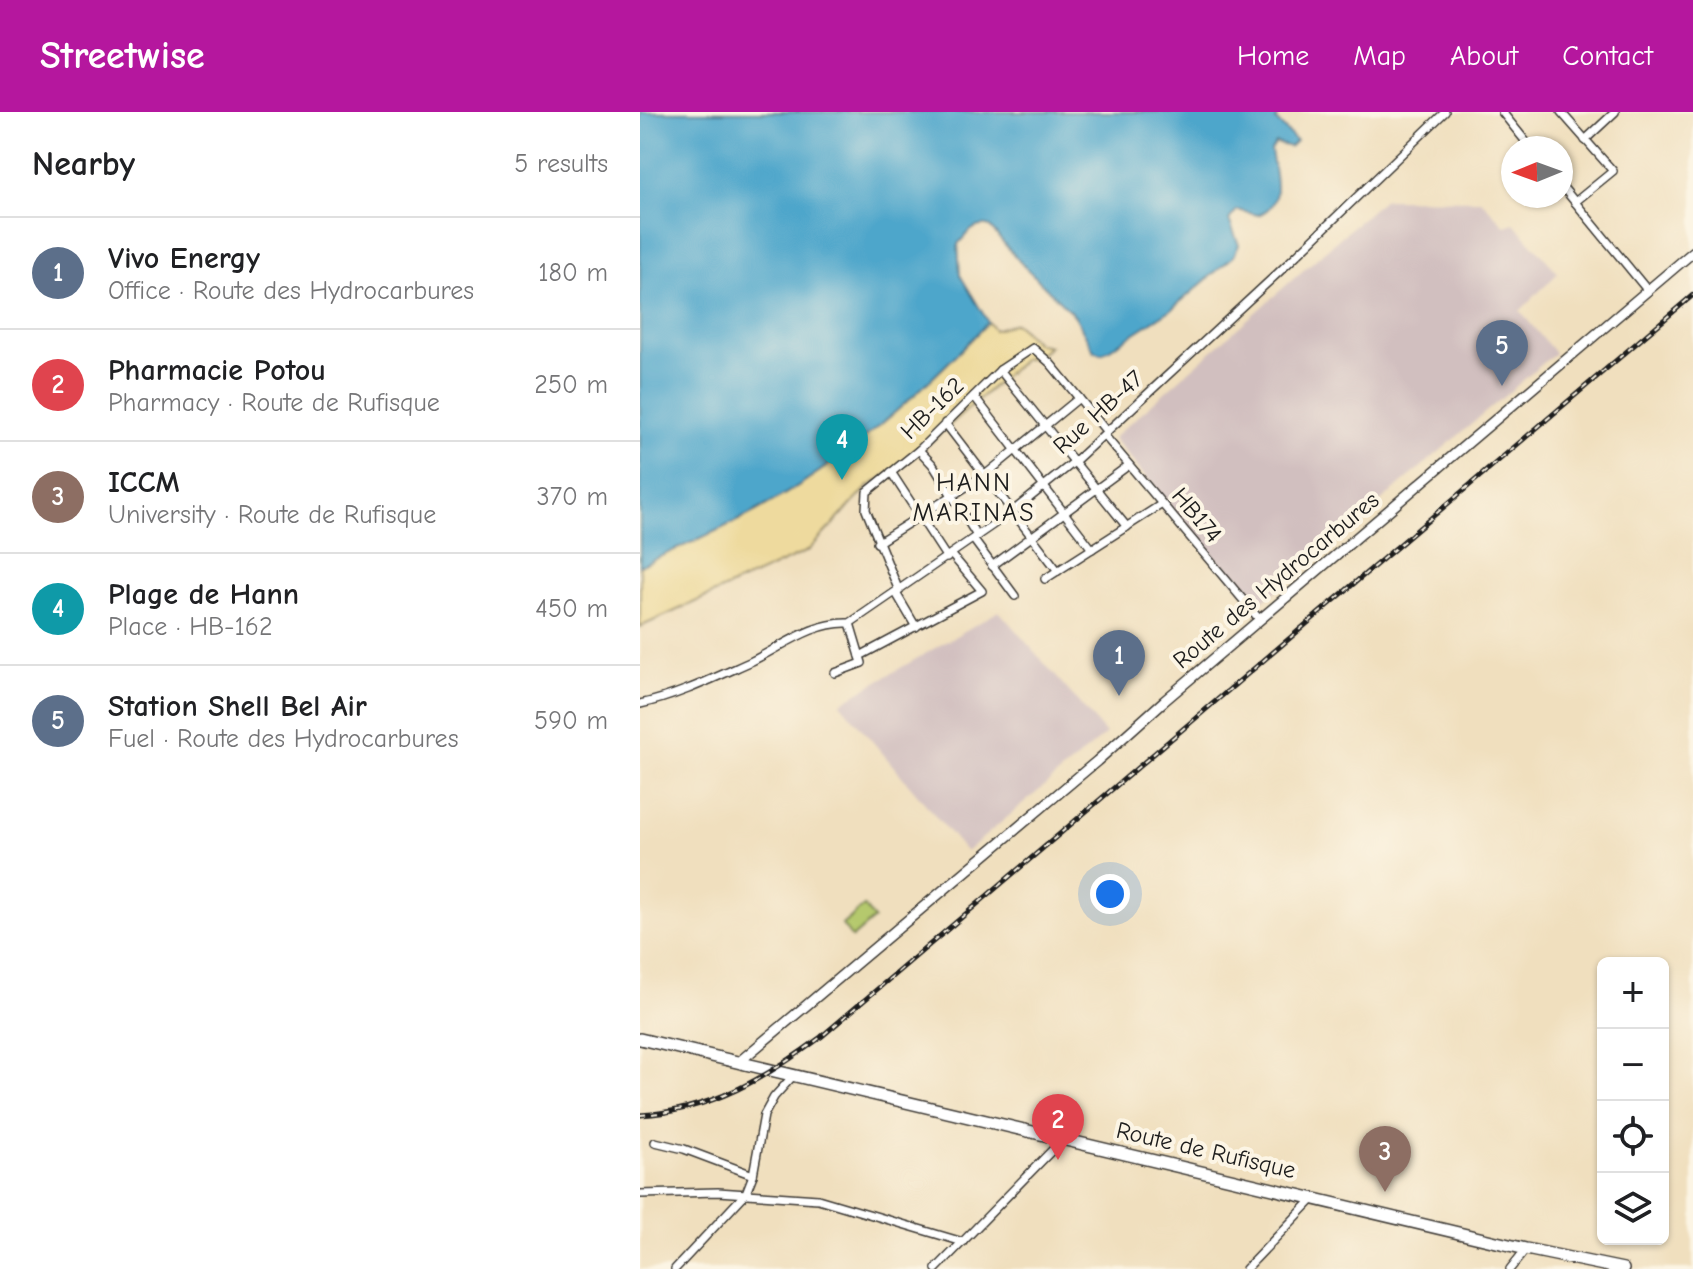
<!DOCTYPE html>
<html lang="en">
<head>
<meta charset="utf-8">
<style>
  :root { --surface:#fff; --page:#f2f2f2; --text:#202124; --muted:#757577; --line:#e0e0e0; --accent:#b5179e }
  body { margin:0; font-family:"Comic Neue",sans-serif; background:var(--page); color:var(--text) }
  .controls { position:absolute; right:24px; bottom:24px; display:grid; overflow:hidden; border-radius:12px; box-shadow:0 2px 6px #0004 }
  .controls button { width:72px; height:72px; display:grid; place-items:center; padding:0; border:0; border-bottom:2px solid var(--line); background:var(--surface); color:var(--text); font:40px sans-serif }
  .compass { position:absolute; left:861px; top:24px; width:72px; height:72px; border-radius:50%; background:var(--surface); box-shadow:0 2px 6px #0004; rotate:269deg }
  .you { position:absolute; left:470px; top:782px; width:28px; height:28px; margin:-20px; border:6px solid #fff; border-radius:50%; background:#1a73e8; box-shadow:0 0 0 12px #1a73e833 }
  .badge { display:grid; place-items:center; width:52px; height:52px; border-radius:50%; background:var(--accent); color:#fff; font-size:26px; font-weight:700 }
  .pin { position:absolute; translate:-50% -66px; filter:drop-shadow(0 2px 4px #0008) }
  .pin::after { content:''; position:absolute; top:42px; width:28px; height:24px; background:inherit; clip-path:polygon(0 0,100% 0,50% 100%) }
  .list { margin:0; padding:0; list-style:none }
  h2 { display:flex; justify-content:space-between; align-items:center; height:104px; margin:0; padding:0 32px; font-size:34px }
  h2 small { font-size:26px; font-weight:400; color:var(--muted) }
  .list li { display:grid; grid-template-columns:52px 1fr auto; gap:24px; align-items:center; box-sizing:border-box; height:112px; padding:0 32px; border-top:2px solid var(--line) }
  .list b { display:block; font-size:30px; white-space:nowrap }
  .list p { margin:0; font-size:26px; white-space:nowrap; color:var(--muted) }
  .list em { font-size:26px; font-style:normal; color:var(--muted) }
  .icon { flex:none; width:44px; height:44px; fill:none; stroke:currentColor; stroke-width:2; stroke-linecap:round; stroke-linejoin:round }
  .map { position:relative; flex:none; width:1053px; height:1157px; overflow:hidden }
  header { display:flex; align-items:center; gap:48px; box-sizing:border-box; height:112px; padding:0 40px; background:var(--accent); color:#fff }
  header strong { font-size:38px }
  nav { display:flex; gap:44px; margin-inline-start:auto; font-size:28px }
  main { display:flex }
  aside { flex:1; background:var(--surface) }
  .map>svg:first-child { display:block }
</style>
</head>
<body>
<header>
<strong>Streetwise</strong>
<nav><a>Home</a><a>Map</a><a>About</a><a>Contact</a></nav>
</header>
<main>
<aside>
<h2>Nearby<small>5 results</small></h2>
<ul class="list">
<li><span class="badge" style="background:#5c6f8a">1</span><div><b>Vivo Energy</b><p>Office · Route des Hydrocarbures</p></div><em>180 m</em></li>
<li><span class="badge" style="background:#e0444e">2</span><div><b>Pharmacie Potou</b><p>Pharmacy · Route de Rufisque</p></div><em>250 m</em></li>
<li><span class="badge" style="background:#8d6e63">3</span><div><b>ICCM</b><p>University · Route de Rufisque</p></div><em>370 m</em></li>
<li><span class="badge" style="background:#0f9aa8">4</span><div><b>Plage de Hann</b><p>Place · HB-162</p></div><em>450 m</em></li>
<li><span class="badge" style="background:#5c6f8a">5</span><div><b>Station Shell Bel Air</b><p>Fuel · Route des Hydrocarbures</p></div><em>590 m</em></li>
</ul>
</aside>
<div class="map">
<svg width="1053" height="1157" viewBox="0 0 1053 1157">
  <rect width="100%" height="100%" fill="#fcf5e5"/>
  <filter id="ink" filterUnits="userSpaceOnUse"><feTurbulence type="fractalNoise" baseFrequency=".0125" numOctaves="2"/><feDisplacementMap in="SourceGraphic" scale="16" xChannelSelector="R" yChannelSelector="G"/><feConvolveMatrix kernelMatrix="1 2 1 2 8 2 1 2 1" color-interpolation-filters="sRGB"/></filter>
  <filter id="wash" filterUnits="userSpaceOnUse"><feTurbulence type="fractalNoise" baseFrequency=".006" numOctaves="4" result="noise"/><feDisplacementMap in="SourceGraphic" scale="32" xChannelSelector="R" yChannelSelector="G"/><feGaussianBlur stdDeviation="1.8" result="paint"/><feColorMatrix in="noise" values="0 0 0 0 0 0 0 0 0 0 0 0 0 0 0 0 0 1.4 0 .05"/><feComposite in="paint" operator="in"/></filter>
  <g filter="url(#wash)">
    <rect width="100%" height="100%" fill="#f0dfbe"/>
    <g fill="#d1bfbf">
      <polygon points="744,87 841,88 865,114 874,111 918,161 880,199 915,241 631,483 614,494 473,326"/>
      <polygon points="359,499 466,622 326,740 200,591"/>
    </g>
    <polygon fill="#b5c96d" stroke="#687244" stroke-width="2" points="224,794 234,807 212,826 202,813"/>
    <path fill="#eeda9e" stroke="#857b5d" stroke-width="2" d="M348,210L354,218L375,211L397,231L409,234L398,244L384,247L274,345L228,375L168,439L0,515V454C38,436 79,419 116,399C205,350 279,283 348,210Z"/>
    <path fill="#4da6cb" stroke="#346174" stroke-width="2" d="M0,0H640L636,8L656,29L650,35L636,31L631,38C634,62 646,92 618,103L597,98L589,108L599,133L594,144L532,197L462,242L454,239L435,204L381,151L350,115C335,110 327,122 318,132L320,163L348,210C279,283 205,350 116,399C79,419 38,436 0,454Z"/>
  </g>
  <g filter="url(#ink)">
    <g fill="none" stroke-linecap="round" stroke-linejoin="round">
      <g stroke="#3c3934" stroke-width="10">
        <g id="minor">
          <polyline points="862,0 891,36"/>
          <polyline points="921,0 973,59 935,90"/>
          <polyline points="945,28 975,0"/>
          <polyline points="921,73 1008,179"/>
          <polyline points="360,258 487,415"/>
          <polyline points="334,284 452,437"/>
          <polyline points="305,311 418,459"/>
          <polyline points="464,323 620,508"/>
          <polyline points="279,338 293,353 337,424"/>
          <polyline points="251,360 307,446"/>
          <polyline points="333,427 375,484"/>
          <polyline points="237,431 345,363 439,286"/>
          <polyline points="352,454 489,353"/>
          <polyline points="405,467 522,392"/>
          <polyline points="259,479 226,398 227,380 279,338 360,258 393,236 410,251 467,320"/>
          <polyline points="256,481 276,515"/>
          <polyline points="220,544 342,479 311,442"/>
          <polyline points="195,561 222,551 210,511"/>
          <path d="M0,592C38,584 76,565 112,549C143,534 174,509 210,511L373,399L434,350L638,161L805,0"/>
          <polyline points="15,1030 44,1037 113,1063"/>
          <polyline points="0,1082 78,1080 178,1087 323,1130"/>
          <polyline points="35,1157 106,1081 113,1063 124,1003 134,985 153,964"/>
          <polyline points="296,1157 422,1028"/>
          <polyline points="606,1157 674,1086"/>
          <polyline points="870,1157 886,1137"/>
        </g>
      </g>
      <g stroke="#3c3934" stroke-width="12">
        <polyline id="tertiary" points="99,950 457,649 524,589 1053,140"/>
      </g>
      <g stroke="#3c3934" stroke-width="14">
        <polyline id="secondary" points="0,927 886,1137 983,1157"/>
      </g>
      <use href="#minor" stroke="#fff" stroke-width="7"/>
      <use href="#tertiary" stroke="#fff" stroke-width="9"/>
      <use href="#secondary" stroke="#fff" stroke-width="11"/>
      <g stroke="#1c1c1c" stroke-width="5">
        <path id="rail" d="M0,1003C70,999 126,966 181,925L1053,183"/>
      </g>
      <use href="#rail" stroke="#fcf5e5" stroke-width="2" stroke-dasharray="6" stroke-linecap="butt"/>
    </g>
  </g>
  <g text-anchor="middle" stroke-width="8" stroke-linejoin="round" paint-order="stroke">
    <g font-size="24" fill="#1c1c1c" stroke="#fcf5e5">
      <text transform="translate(292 296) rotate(-44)" y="8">HB-162</text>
      <text transform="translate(458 300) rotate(-42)" y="8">Rue HB-47</text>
      <text transform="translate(557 403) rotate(50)" y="8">HB174</text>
      <text transform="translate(636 468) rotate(-40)" y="8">Route des Hydrocarbures</text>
      <text transform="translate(566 1038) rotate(13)" y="8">Route de Rufisque</text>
    </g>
    <g font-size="26" letter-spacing="2" fill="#1c1c1c" stroke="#fcf5e5">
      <text x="334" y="379">HANN<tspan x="334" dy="30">MARINAS</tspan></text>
    </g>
  </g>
</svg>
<div class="controls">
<button>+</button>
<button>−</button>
<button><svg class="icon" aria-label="locate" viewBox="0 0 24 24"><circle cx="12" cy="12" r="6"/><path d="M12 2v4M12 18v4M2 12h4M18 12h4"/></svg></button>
<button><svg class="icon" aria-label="layers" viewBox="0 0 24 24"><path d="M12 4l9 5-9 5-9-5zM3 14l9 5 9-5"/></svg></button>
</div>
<svg class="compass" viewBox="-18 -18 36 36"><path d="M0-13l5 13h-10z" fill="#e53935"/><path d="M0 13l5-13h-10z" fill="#757577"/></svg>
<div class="you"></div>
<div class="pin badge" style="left:479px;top:584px;background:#5c6f8a">1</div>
<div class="pin badge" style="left:418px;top:1048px;background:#e0444e">2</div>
<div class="pin badge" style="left:745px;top:1080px;background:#8d6e63">3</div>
<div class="pin badge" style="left:202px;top:368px;background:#0f9aa8">4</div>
<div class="pin badge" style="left:862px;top:274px;background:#5c6f8a">5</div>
</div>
</main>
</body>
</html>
